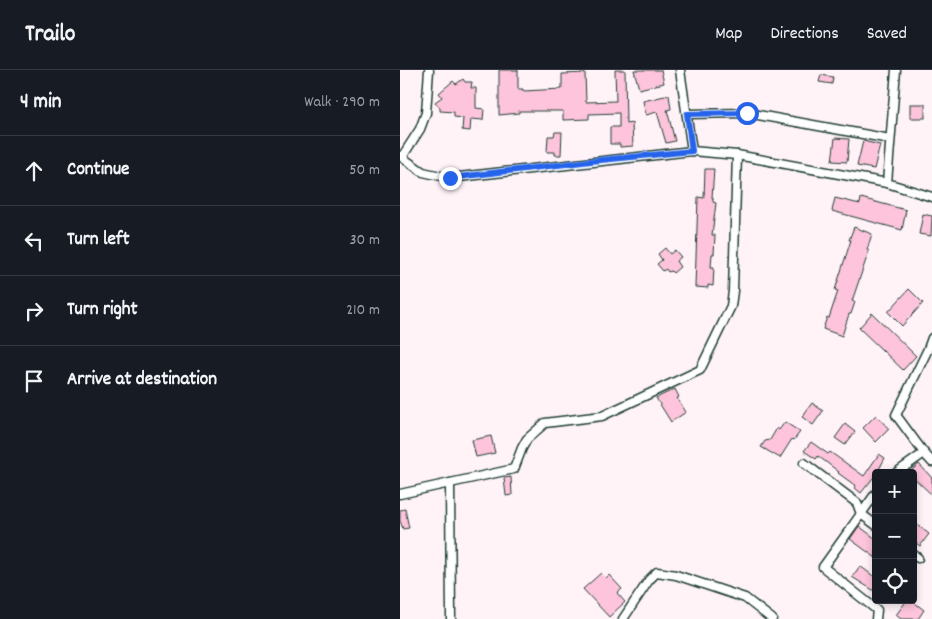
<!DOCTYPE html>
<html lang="en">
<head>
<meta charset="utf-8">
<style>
  :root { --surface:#171b24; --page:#242831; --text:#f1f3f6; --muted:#9ea1a6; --line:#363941 }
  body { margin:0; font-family:Dekko,sans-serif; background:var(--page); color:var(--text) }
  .controls { position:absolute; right:15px; bottom:15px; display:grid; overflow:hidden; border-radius:5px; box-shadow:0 2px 8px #0003 }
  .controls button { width:45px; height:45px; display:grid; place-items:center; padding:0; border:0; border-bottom:1px solid var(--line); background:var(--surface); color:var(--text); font:25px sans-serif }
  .stop { position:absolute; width:15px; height:15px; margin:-11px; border:4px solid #2563eb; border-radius:50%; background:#fff }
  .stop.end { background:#2563eb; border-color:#fff; box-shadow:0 1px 5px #0008 }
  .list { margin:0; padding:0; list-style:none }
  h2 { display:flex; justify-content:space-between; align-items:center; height:65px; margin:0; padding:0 20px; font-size:21px }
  h2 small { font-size:16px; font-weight:400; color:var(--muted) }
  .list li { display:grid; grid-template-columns:32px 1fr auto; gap:15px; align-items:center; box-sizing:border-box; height:70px; padding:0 20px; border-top:1px solid var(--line) }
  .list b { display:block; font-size:19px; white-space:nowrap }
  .list em { font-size:16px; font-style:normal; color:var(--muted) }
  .icon { flex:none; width:28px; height:28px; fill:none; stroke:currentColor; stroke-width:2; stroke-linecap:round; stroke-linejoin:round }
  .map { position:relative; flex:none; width:532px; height:549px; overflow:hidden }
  header { display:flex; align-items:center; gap:30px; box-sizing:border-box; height:70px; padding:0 25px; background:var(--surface); border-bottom:1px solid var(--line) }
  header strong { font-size:24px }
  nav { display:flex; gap:28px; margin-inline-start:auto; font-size:18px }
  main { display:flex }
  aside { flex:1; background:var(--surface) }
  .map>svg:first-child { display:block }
</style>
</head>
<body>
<header>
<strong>Trailo</strong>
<nav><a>Map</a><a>Directions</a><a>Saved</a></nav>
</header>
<main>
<aside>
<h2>4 min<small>Walk · 290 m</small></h2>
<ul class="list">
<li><svg class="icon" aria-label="ahead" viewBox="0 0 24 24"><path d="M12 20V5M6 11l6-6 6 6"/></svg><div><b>Continue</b></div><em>50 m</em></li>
<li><svg class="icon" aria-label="left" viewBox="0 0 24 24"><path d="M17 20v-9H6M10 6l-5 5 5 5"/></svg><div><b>Turn left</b></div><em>30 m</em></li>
<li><svg class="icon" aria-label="right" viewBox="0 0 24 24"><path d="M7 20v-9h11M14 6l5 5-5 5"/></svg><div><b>Turn right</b></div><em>210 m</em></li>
<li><svg class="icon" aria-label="arrive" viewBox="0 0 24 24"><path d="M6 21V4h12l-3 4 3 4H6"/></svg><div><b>Arrive at destination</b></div></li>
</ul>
</aside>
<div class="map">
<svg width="532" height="549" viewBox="0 0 532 549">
  <rect width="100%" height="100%" fill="#fff3f8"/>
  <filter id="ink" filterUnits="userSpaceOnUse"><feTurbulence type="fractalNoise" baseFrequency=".02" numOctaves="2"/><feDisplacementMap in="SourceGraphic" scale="10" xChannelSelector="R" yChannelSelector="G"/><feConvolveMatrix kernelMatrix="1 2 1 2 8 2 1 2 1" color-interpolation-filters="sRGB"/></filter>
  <g filter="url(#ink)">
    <g fill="#fdc4db" stroke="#1f3d34">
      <polygon points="99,0 118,0 118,19 123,19 123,21 162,19 162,4 185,3 186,32 216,31 215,0 225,0 226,54 232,53 233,76 220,77 220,74 210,74 210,57 219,57 219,43 189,44 189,49 163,50 163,41 119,41 119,43 99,45"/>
      <polygon points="234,0 261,0 264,13 239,19"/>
      <polygon points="421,5 433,7 432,14 419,12"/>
      <polygon points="63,9 65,12 72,12 71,18 76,18 76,38 84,39 83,50 71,49 70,61 62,60 63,48 54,47 54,42 40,41 40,38 35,32 42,27 39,23 53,11 56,14"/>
      <polygon points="269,25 271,39 267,40 275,71 266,73 257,42 246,45 243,31"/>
      <rect x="510" y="34" width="15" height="14"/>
      <polygon points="155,62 162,62 161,85 155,85 155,82 147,82 148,66 154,66"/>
      <polygon points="435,68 449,69 447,92 432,91"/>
      <polygon points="463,71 480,75 474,99 457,96"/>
      <polygon points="305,99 314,99 312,128 313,128 313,132 316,133 312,165 315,165 314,184 312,184 311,197 314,197 313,216 308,215 308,218 295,217 298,127 304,128"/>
      <polygon points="435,128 460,134 461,128 506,140 502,160 432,141"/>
      <polygon points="523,144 532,146 531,166 519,164"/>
      <polygon points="454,157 472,164 467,180 469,181 452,231 455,232 451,244 449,244 442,266 423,259 427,247 429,248 438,221 435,220 451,170 449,170"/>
      <polygon points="265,178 270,184 275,180 281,187 276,191 280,197 273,203 271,201 268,202 266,199 263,201 257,194 262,190 258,184"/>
      <polygon points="509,219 523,233 502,256 488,242"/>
      <polygon points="472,243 516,286 503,300 459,258"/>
      <polygon points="275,319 279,327 277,328 286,342 271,352 256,328"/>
      <polygon points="412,333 423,341 413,355 402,347"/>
      <polygon points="476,345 489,359 476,372 463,358"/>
      <polygon points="385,352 400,362 394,370 392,369 380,388 361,377 365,371 370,370 377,358 379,360"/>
      <polygon points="445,354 455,362 445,375 435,368"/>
      <polygon points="91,366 95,383 76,387 72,370"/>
      <polygon points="411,372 428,384 430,382 464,406 479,384 485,388 477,403 461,423 455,418 456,416 438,403 439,402 418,386 416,389 404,381"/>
      <polygon points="519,394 532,408 532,425 513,407 513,403 508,403"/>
      <polygon points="111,407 112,425 106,426 104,408"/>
      <polygon points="5,439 9,458 3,459 0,451 0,440"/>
      <polygon points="516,454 529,464 520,476 513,471 513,458"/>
      <polygon points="459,456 476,469 476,488 450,469"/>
      <polygon points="460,496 476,508 476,522 452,507"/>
      <polygon points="201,503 206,508 209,505 222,519 217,523 225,532 209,547 183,519"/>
      <polygon points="507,530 511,530 524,540 518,549 501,549 496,545"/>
    </g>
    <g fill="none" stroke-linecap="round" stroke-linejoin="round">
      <g stroke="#1f3d34" stroke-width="11">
        <g id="street">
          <polyline points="280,0 292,81"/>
          <polyline points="287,44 347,43 490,69"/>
          <polyline points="0,86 23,102 50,108 292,81 337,85 487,113 532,127"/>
          <polyline points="2,87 20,59 26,43 29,0"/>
          <polyline points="487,113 496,0"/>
          <polyline points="524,383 532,392"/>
          <polyline points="404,393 457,433 461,444 476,455"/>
          <polyline points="496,403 524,383 496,345 528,279 532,268"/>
          <polyline points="50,413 51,549"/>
          <polyline points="0,424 114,399 122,378 127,369 145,353 202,346 300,300 331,236 333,221 337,85"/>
          <polyline points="513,484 518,488"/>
          <polyline points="223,549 249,510 257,502 276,505 345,528 372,549"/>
          <polyline points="476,549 477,540 423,497 476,423"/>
        </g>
      </g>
      <use href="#street" stroke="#fff" stroke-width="8"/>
    </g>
  </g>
  <g fill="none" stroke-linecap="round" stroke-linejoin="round" filter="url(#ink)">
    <polyline stroke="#2563eb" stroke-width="6" points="50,108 191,91 292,81 287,44 347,43"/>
  </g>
</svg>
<div class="controls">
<button>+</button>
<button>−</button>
<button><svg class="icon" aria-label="locate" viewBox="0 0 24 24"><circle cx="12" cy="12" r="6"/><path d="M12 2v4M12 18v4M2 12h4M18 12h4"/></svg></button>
</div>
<div class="stop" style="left:347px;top:43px"></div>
<div class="stop end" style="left:50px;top:108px"></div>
</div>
</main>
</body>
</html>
